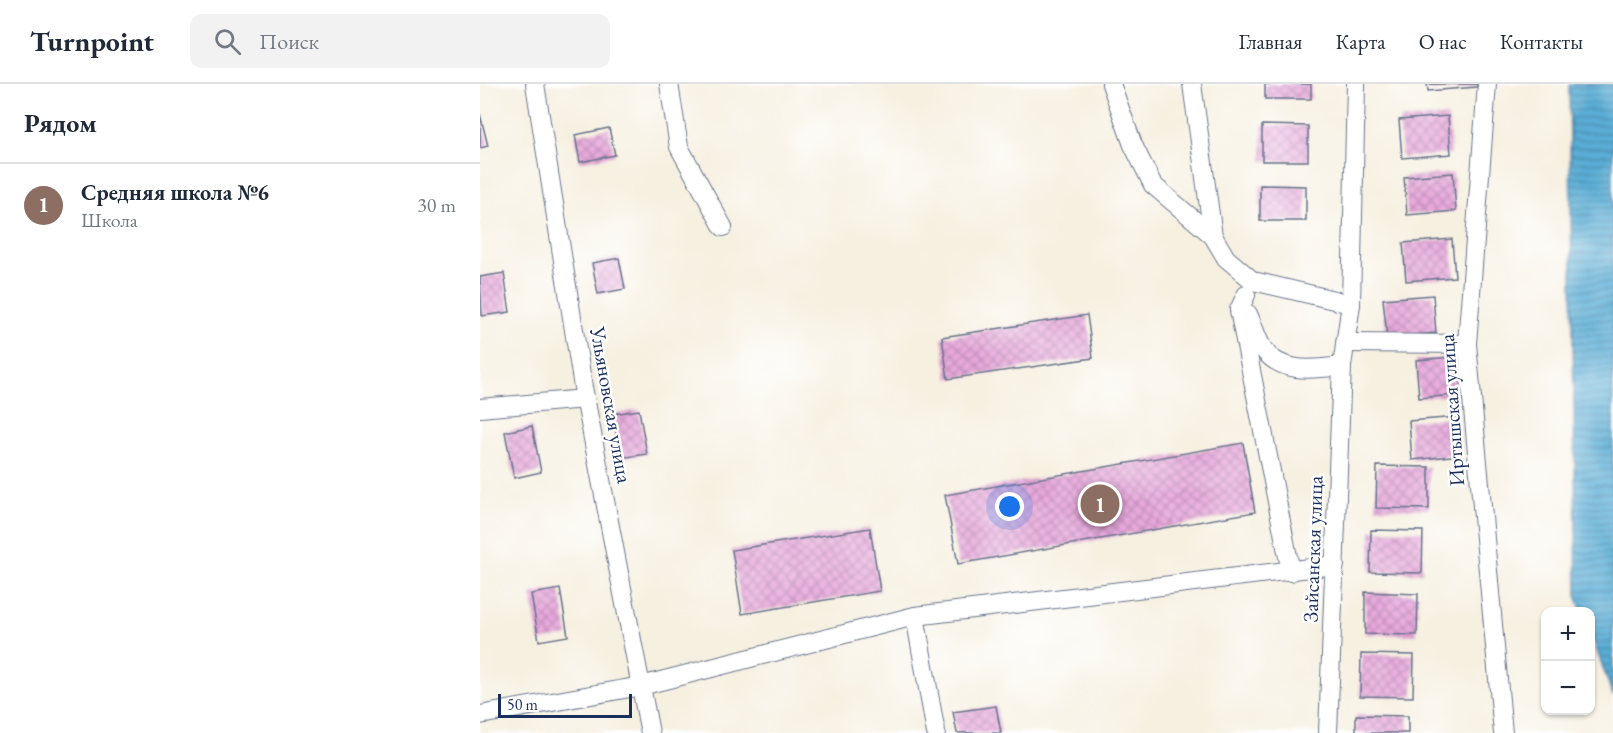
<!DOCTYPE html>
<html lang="ru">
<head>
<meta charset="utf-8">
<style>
  :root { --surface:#fff; --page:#f2f2f3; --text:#1f2937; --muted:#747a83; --line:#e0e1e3; --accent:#1f6fb2 }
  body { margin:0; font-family:"EB Garamond",serif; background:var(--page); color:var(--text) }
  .controls { position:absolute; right:18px; bottom:18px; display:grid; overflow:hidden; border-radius:12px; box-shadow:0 2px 4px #0004 }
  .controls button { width:54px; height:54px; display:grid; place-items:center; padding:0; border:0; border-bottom:2px solid var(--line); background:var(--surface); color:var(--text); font:30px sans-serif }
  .scale { position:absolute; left:18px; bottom:15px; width:134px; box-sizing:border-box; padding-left:6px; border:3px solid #1b2f5e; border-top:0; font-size:16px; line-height:21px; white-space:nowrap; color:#1b2f5e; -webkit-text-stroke:4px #fff; paint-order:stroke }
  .you { position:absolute; left:530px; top:423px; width:21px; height:21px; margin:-15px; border:4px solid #fff; border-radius:50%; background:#1a73e8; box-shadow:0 0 0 9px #1a73e833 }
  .badge { display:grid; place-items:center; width:39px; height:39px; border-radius:50%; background:var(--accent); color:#fff; font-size:20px; font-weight:700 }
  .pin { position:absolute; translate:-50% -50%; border:3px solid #fff; box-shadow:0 2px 6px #0006 }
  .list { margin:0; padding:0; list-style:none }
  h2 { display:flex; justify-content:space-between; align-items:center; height:78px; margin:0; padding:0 24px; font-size:26px }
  h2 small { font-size:20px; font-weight:400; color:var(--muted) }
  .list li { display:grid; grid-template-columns:39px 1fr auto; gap:18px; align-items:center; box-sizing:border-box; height:84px; padding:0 24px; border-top:2px solid var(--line) }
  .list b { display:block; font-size:22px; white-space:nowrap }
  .list p { margin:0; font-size:20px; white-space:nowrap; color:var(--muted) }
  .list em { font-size:20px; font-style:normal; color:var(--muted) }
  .icon { flex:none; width:33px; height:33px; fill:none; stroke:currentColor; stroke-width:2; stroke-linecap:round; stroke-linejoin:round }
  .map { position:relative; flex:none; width:1133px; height:649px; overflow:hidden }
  header { display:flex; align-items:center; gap:36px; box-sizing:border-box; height:84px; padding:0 30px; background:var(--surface); border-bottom:2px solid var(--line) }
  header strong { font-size:28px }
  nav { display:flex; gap:33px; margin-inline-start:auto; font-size:21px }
  .search { width:420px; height:54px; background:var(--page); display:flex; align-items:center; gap:15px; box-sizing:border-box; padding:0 21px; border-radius:12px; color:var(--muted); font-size:22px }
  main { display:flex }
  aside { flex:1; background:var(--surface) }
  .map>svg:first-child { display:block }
</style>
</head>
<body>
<header>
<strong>Turnpoint</strong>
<div class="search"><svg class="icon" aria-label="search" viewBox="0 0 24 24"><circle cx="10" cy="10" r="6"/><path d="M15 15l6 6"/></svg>Поиск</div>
<nav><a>Главная</a><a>Карта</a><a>О нас</a><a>Контакты</a></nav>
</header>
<main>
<aside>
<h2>Рядом<small></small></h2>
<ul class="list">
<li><span class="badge" style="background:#8d6e63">1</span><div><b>Средняя школа №6</b><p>Школа</p></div><em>30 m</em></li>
</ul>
</aside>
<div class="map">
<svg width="1133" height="649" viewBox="0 0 1133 649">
  <defs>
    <pattern id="water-rules" width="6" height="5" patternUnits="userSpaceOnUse" patternTransform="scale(1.5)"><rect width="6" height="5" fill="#5aadd5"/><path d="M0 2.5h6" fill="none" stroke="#4a8db0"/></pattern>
    <pattern id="building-cross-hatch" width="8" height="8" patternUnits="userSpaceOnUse" patternTransform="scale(1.5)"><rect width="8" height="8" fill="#e8a9dc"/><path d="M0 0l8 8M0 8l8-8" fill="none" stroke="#bb8ab6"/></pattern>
  </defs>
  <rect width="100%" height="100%" fill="#fff"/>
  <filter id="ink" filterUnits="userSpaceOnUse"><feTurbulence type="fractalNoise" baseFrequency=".0167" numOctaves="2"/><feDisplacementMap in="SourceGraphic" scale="12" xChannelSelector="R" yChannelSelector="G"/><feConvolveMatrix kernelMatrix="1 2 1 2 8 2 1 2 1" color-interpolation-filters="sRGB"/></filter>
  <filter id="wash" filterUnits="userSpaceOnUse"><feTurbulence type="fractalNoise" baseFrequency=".008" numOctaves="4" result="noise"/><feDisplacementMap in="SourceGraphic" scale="24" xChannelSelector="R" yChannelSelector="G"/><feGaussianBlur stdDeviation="1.35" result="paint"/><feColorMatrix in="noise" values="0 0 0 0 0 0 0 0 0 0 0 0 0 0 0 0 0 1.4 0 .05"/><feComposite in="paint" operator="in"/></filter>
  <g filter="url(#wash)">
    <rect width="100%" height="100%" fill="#f6f0e0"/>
    <polygon fill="url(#water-rules)" stroke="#3a6e9a" stroke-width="1.5" points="1089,0 1133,0 1133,612 1111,550 1110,528 1102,527 1097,514"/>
    <g id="blocks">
      <g fill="url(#building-cross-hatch)">
        <rect x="785" y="0" width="46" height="15"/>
        <polygon points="947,0 997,0 997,3 948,7"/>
        <polygon points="0,30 8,62 0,64"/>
        <polygon points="968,32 971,70 922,74 919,36"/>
        <polygon points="782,41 828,42 828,77 782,77"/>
        <polygon points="129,44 135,71 100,78 95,51"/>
        <polygon points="973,89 976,127 927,131 924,93"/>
        <polygon points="780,101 826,102 826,137 780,137"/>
        <polygon points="972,155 975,193 926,197 923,159"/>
        <polygon points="139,174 145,205 118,210 112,179"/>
        <polygon points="24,189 30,228 2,232 0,193"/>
        <polygon points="953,211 956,249 907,253 903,215"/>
        <polygon points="607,231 613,274 468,295 462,253"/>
        <polygon points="985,272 988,310 939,314 936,276"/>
        <polygon points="159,326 167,370 140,374 133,330"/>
        <polygon points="978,333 981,371 932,376 929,337"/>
        <polygon points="52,342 61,388 34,394 25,348"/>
        <polygon points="763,359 775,428 478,480 465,411"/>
        <polygon points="897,382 949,383 949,425 896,424"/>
        <polygon points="390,444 400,507 262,530 252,466"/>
        <polygon points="891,446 943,447 942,489 890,488"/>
        <polygon points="80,505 88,552 59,557 51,510"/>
        <polygon points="885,508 938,510 937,551 885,550"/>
        <polygon points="881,570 934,571 933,613 880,612"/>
        <polygon points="516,622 521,649 477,649 473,628"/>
        <polygon points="876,631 928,632 928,649 876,649"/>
      </g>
    </g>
  </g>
  <g filter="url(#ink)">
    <use href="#blocks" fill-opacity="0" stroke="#68738c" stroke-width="1.5"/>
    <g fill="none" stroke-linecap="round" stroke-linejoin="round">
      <g stroke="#68738c" stroke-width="20">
        <g id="street">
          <polyline points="55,0 103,303 170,649"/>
          <polyline points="189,0 199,63 243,143"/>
          <polyline points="631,0 653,61 673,101 733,152 746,174 773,197 871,220"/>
          <polyline points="712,0 733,152"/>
          <polyline points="1007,0 987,260 1023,649"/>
          <polyline points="766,211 759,226 811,488"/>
          <path d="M768,230C773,241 777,255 783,265C802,291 835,285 862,282"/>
          <polyline points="865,259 987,260"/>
          <polyline points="0,324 105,315"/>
          <polyline points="435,532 456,649"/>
          <polyline points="0,631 161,602 435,532 855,481"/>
          <polyline points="848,649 862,282 871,220 876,0"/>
        </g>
      </g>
      <use href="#street" stroke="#fff" stroke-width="18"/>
    </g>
  </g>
  <g text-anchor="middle" stroke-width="5" stroke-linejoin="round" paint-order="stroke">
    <g font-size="21" fill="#1b2f5e" stroke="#fff">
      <text transform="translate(131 321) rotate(80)" y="7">Ульяновская улица</text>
      <text transform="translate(972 326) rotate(-94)" y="7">Иртышская улица</text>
      <text transform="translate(833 465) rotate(-88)" y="7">Зайсанская улица</text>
    </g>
  </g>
</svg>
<div class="controls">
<button>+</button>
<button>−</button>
</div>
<div class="scale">50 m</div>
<div class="you"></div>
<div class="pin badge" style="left:620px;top:420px;background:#8d6e63">1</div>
</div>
</main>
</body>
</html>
